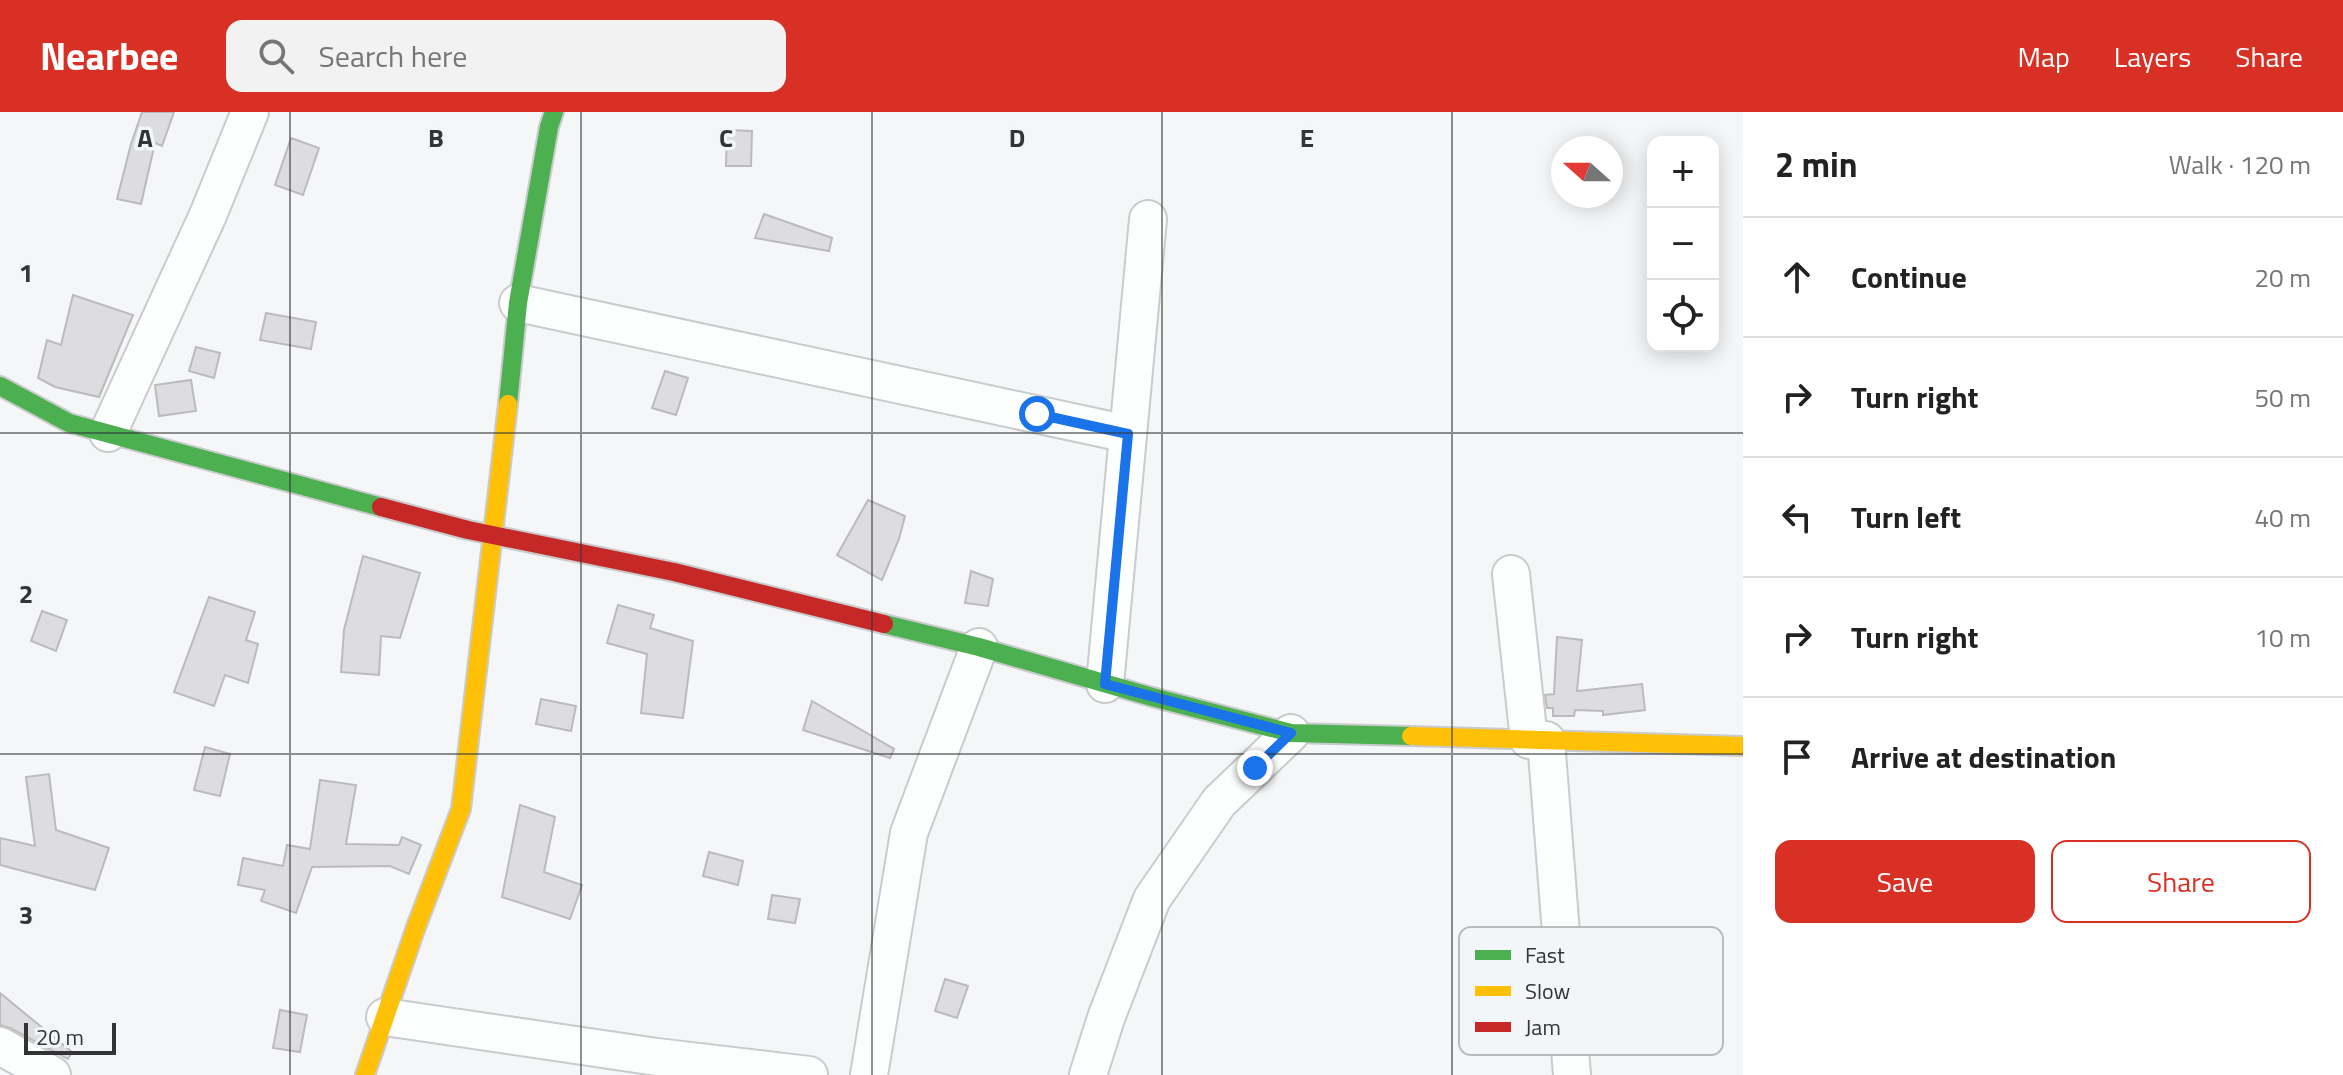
<!DOCTYPE html>
<html lang="en">
<head>
<meta charset="utf-8">
<style>
  :root { --surface:#fff; --page:#f2f2f2; --text:#222; --muted:#767676; --line:#e0e0e0; --accent:#d93025 }
  body { margin:0; font-family:"Titillium Web",sans-serif; background:var(--page); color:var(--text) }
  .controls { position:absolute; right:24px; top:24px; display:grid; overflow:hidden; border-radius:16px; box-shadow:0 4px 20px #0003 }
  .controls button { width:72px; height:72px; display:grid; place-items:center; padding:0; border:0; border-bottom:2px solid var(--line); background:var(--surface); color:var(--text); font:40px sans-serif }
  .compass { position:absolute; left:1551px; top:24px; width:72px; height:72px; border-radius:50%; background:var(--surface); box-shadow:0 4px 20px #0003; rotate:291deg }
  .scale { position:absolute; left:24px; bottom:20px; width:92px; box-sizing:border-box; padding-left:8px; border:4px solid #333436; border-top:0; font-size:22px; line-height:28px; white-space:nowrap; color:#333436; -webkit-text-stroke:6px #f3f6f9; paint-order:stroke }
  .stop { position:absolute; width:24px; height:24px; margin:-18px; border:6px solid #1a73e8; border-radius:50%; background:#fff }
  .stop.end { background:#1a73e8; border-color:#fff; box-shadow:0 2px 8px #0008 }
  .list { margin:0; padding:0; list-style:none }
  h2 { display:flex; justify-content:space-between; align-items:center; height:104px; margin:0; padding:0 32px; font-size:34px }
  h2 small { font-size:26px; font-weight:400; color:var(--muted) }
  .list li { display:grid; grid-template-columns:52px 1fr auto; gap:24px; align-items:center; box-sizing:border-box; height:120px; padding:0 32px; border-top:2px solid var(--line) }
  .list b { display:block; font-size:30px; white-space:nowrap }
  .list em { font-size:26px; font-style:normal; color:var(--muted) }
  .actions { display:flex; gap:16px; padding:24px 32px }
  .actions a { flex:1; padding:18px 0; border:2px solid var(--accent); border-radius:16px; text-align:center; font-size:28px; color:var(--accent) }
  .actions .main { background:var(--accent); color:#fff }
  .icon { flex:none; width:44px; height:44px; fill:none; stroke:currentColor; stroke-width:2; stroke-linecap:round; stroke-linejoin:round }
  .map { position:relative; flex:none; width:1743px; height:963px; overflow:hidden }
  header { display:flex; align-items:center; gap:48px; box-sizing:border-box; height:112px; padding:0 40px; background:var(--accent); color:#fff }
  header strong { font-size:38px }
  nav { display:flex; gap:44px; margin-inline-start:auto; font-size:28px }
  .search { width:560px; height:72px; background:var(--page); display:flex; align-items:center; gap:20px; box-sizing:border-box; padding:0 28px; border-radius:16px; color:var(--muted); font-size:30px }
  main { display:flex }
  aside { flex:1; background:var(--surface) }
  .map>svg:first-child { display:block }
</style>
</head>
<body>
<header>
<strong>Nearbee</strong>
<div class="search"><svg class="icon" aria-label="search" viewBox="0 0 24 24"><circle cx="10" cy="10" r="6"/><path d="M15 15l6 6"/></svg>Search here</div>
<nav><a>Map</a><a>Layers</a><a>Share</a></nav>
</header>
<main>
<div class="map">
<svg width="1743" height="963" viewBox="0 0 1743 963">
  <rect width="100%" height="100%" fill="#f4f6f8"/>
  <g fill="#dddddf" stroke="#bbbbbd" stroke-width="2">
    <polygon points="142,0 174,0 162,34 155,31 141,92 117,87 131,32"/>
    <polygon points="727,18 752,19 751,54 726,54"/>
    <polygon points="291,26 319,36 303,83 275,73"/>
    <polygon points="764,102 832,126 829,139 755,126"/>
    <polygon points="73,183 133,203 99,285 55,275 38,266 47,228 61,233"/>
    <polygon points="266,201 316,210 311,237 260,228"/>
    <polygon points="196,235 220,241 214,266 189,259"/>
    <polygon points="665,259 688,266 676,303 652,296"/>
    <polygon points="191,268 196,299 159,304 155,273"/>
    <polygon points="868,388 905,404 899,427 882,468 837,443"/>
    <polygon points="363,444 420,461 400,526 381,524 379,563 341,560 344,518"/>
    <polygon points="971,459 993,467 988,494 965,491"/>
    <polygon points="209,485 255,500 246,528 258,532 248,571 225,563 214,594 174,580"/>
    <polygon points="618,493 654,503 650,516 693,529 683,606 641,601 647,542 607,531"/>
    <polygon points="42,499 67,508 56,539 31,529"/>
    <polygon points="1557,525 1582,528 1577,579 1642,572 1645,598 1603,603 1603,599 1575,598 1574,604 1553,604 1553,596 1547,596 1545,583 1554,582"/>
    <polygon points="541,587 576,594 571,619 536,612"/>
    <polygon points="812,589 894,637 890,646 803,618"/>
    <polygon points="205,635 230,642 220,684 194,678"/>
    <polygon points="49,662 56,718 109,736 95,778 0,753 0,726 35,734 26,665"/>
    <polygon points="320,668 356,673 346,732 399,733 402,725 421,733 409,762 390,754 312,755 296,801 261,789 265,778 238,773 243,746 283,754 287,733 310,737"/>
    <polygon points="520,693 555,705 544,760 582,773 570,807 502,785"/>
    <polygon points="709,740 743,749 738,773 703,764"/>
    <polygon points="772,783 800,787 795,811 768,807"/>
    <polygon points="945,867 968,874 957,906 935,899"/>
    <polygon points="0,881 72,940 68,947 10,916 0,913"/>
    <polygon points="280,898 307,903 300,940 273,936"/>
  </g>
  <g fill="none" stroke-linecap="round" stroke-linejoin="round">
    <g stroke="#cacbcc" stroke-width="40">
      <g id="street">
        <polyline points="518,191 1128,322"/>
        <polyline points="108,321 208,103 250,0"/>
        <polyline points="1511,462 1529,628"/>
        <polyline points="1105,572 1148,107"/>
        <polyline points="1546,628 1572,963"/>
        <polyline points="385,905 657,945 809,963"/>
        <polyline points="0,934 52,963"/>
        <polyline points="869,963 909,721 979,535"/>
        <polyline points="1088,963 1106,906 1152,787 1219,690 1291,621"/>
      </g>
    </g>
    <g stroke="#cacbcc" stroke-width="22">
      <g id="fast">
        <polyline points="0,274 69,311 381,395"/>
        <polyline points="508,292 518,191 549,15 554,0"/>
        <polyline points="884,512 979,535 1152,585 1291,621 1411,624"/>
      </g>
    </g>
    <g stroke="#cacbcc" stroke-width="22">
      <g id="slow">
        <polyline points="1411,624 1743,634"/>
        <polyline points="365,963 416,815 461,697 508,292"/>
      </g>
    </g>
    <g stroke="#cacbcc" stroke-width="22">
      <polyline id="jam" points="381,395 468,418 674,460 884,512"/>
    </g>
    <use href="#street" stroke="#fdfefe" stroke-width="36"/>
    <use href="#fast" stroke="#4caf50" stroke-width="18"/>
    <use href="#slow" stroke="#ffc107" stroke-width="18"/>
    <use href="#jam" stroke="#c62828" stroke-width="18"/>
  </g>
  <g fill="none" stroke-linecap="round" stroke-linejoin="round">
    <polyline stroke="#1a73e8" stroke-width="10" points="1037,302 1128,322 1105,572 1291,621 1255,656"/>
  </g>
  <path fill="none" stroke="#333436" stroke-width="2" stroke-opacity="0.55" d="M290,0V963M581,0V963M872,0V963M1162,0V963M1452,0V963M0,321H1743M0,642H1743"/>
  <rect x="1459" y="815" width="264" height="128" rx="12" fill="#f3f6f9" stroke="#b9bcbe" stroke-width="2"/>
  <rect x="1475" y="838" width="36" height="10" fill="#4caf50"/>
  <rect x="1475" y="874" width="36" height="10" fill="#ffc107"/>
  <rect x="1475" y="910" width="36" height="10" fill="#c62828"/>
  <g font-size="22" fill="#333436">
    <text x="1525" y="851">Fast</text>
    <text x="1525" y="887">Slow</text>
    <text x="1525" y="923">Jam</text>
  </g>
  <g font-size="26" text-anchor="middle" font-weight="bold" fill="#333436" stroke="#f3f6f9" stroke-width="7" stroke-linejoin="round" paint-order="stroke">
    <text x="145" y="35">A</text>
    <text x="436" y="35">B</text>
    <text x="726" y="35">C</text>
    <text x="1017" y="35">D</text>
    <text x="1307" y="35">E</text>
    <text x="26" y="170">1</text>
    <text x="26" y="491">2</text>
    <text x="26" y="812">3</text>
  </g>
</svg>
<div class="controls">
<button>+</button>
<button>−</button>
<button><svg class="icon" aria-label="locate" viewBox="0 0 24 24"><circle cx="12" cy="12" r="6"/><path d="M12 2v4M12 18v4M2 12h4M18 12h4"/></svg></button>
</div>
<svg class="compass" viewBox="-18 -18 36 36"><path d="M0-13l5 13h-10z" fill="#e53935"/><path d="M0 13l5-13h-10z" fill="#767676"/></svg>
<div class="scale">20 m</div>
<div class="stop" style="left:1037px;top:302px"></div>
<div class="stop end" style="left:1255px;top:656px"></div>
</div>
<aside>
<h2>2 min<small>Walk · 120 m</small></h2>
<ul class="list">
<li><svg class="icon" aria-label="ahead" viewBox="0 0 24 24"><path d="M12 20V5M6 11l6-6 6 6"/></svg><div><b>Continue</b></div><em>20 m</em></li>
<li><svg class="icon" aria-label="right" viewBox="0 0 24 24"><path d="M7 20v-9h11M14 6l5 5-5 5"/></svg><div><b>Turn right</b></div><em>50 m</em></li>
<li><svg class="icon" aria-label="left" viewBox="0 0 24 24"><path d="M17 20v-9H6M10 6l-5 5 5 5"/></svg><div><b>Turn left</b></div><em>40 m</em></li>
<li><svg class="icon" aria-label="right" viewBox="0 0 24 24"><path d="M7 20v-9h11M14 6l5 5-5 5"/></svg><div><b>Turn right</b></div><em>10 m</em></li>
<li><svg class="icon" aria-label="arrive" viewBox="0 0 24 24"><path d="M6 21V4h12l-3 4 3 4H6"/></svg><div><b>Arrive at destination</b></div></li>
</ul>
<div class="actions"><a class="main">Save</a><a>Share</a></div>
</aside>
</main>
</body>
</html>
